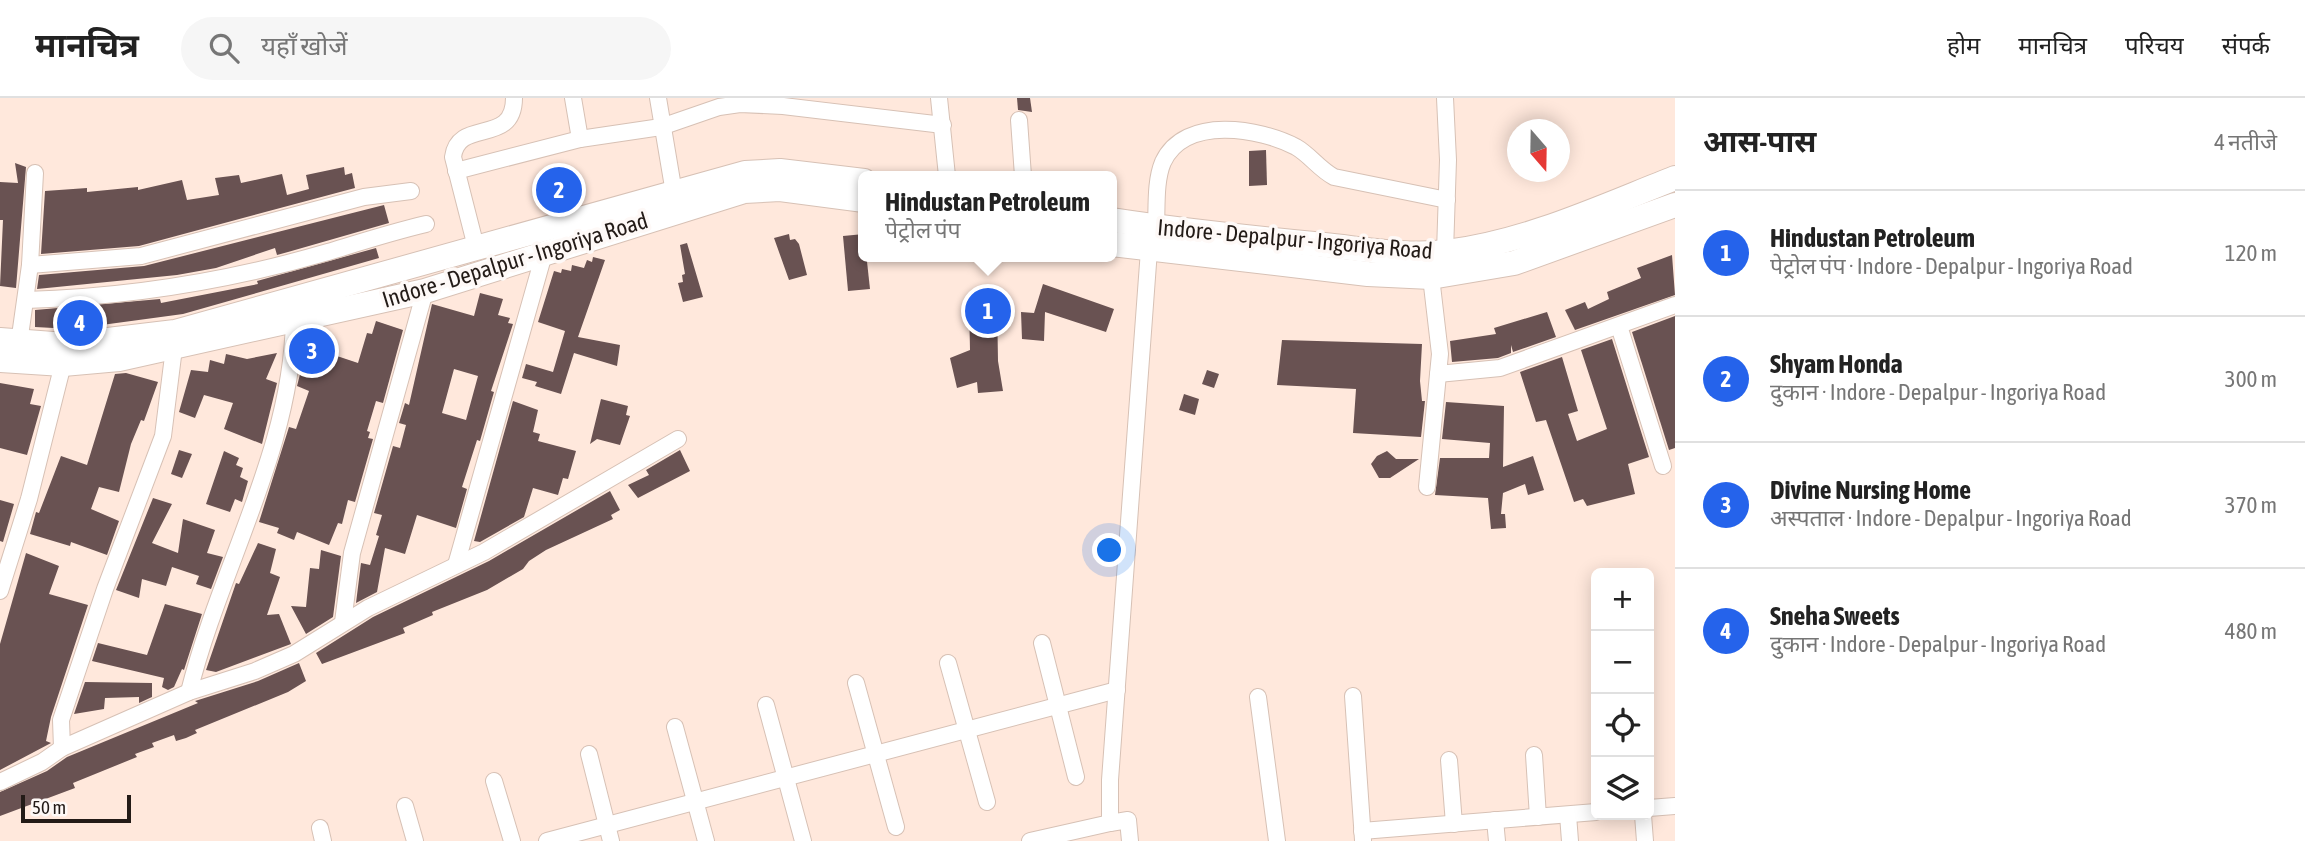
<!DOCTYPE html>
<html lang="hi">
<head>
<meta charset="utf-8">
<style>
  :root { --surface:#fff; --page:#f6f6f6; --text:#222; --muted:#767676; --line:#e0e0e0; --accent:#2563eb }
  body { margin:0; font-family:"Asap Condensed","Noto Sans Devanagari",sans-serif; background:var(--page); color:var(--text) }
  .controls { position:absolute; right:21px; bottom:21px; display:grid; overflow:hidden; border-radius:10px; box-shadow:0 4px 18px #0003 }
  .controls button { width:63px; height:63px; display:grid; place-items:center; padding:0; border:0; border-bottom:2px solid var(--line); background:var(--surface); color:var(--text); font:35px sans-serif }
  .compass { position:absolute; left:1507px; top:21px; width:63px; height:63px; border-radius:50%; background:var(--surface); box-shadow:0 4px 18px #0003; rotate:160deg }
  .scale { position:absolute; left:21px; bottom:18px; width:110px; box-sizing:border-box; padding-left:7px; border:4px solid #231b17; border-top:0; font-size:19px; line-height:24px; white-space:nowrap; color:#231b17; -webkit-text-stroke:5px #fef9f7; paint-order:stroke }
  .you { position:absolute; left:1110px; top:453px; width:24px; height:24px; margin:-18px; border:5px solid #fff; border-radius:50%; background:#1a73e8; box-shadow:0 0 0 10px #1a73e833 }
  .badge { display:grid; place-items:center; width:46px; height:46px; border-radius:50%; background:var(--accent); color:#fff; font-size:23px; font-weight:700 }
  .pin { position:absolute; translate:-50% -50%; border:4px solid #fff; box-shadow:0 2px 7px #0006 }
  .popup { position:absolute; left:858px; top:73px; width:259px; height:91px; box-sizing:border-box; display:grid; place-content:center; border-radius:10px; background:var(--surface); filter:drop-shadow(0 2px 5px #0005); font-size:23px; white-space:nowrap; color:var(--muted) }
  .popup b { font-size:26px; color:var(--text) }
  .popup::after { content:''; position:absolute; left:50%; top:100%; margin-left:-14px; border:14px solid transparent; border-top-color:var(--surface) }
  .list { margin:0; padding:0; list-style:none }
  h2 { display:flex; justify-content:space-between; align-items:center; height:91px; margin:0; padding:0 28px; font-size:30px }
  h2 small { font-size:23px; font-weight:400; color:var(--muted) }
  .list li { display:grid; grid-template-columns:46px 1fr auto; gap:21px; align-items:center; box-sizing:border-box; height:126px; padding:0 28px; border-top:2px solid var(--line) }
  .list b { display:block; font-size:26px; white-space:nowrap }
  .list p { margin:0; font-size:23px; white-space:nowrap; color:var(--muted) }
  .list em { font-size:23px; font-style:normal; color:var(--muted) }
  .icon { flex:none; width:38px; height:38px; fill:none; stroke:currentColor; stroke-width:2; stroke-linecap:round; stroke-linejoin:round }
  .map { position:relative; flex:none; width:1675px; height:743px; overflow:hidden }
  header { display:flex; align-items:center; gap:42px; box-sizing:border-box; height:98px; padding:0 35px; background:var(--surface); border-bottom:2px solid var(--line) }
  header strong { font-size:33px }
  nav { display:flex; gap:38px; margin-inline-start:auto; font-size:24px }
  .search { width:490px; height:63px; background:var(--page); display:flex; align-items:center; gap:18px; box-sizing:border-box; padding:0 24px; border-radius:38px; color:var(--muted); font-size:26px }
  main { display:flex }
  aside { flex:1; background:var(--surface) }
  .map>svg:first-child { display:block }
</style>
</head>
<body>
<header>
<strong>मानचित्र</strong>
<div class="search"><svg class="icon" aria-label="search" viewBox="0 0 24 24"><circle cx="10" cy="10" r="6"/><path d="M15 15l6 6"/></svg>यहाँ खोजें</div>
<nav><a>होम</a><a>मानचित्र</a><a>परिचय</a><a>संपर्क</a></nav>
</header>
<main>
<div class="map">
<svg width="1675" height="743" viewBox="0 0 1675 743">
  <rect width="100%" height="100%" fill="#ffe8dc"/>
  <g fill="#695252" fill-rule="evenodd">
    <polygon points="1017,0 1030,0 1032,14 1018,12"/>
    <polygon points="1266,52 1267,87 1249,88 1249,53"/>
    <polygon points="15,65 26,69 16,190 0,188 3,122 0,122 0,84 18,85"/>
    <polygon points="344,69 345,77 352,75 355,90 139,148 41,156 45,93 87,90 87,94 138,89 138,92 182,82 187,102 219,97 215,80 239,77 241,85 282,76 287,97 309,91 306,77"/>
    <polygon points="384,107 389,125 288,154 277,157 275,150 216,170 177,177 37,191 39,177 144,168"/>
    <polygon points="789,136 790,142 795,141 799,146 807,177 789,182 774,140"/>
    <polygon points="864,136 870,191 848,193 843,138"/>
    <polygon points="687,145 703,199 683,204 678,185 683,184 682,177 685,176 680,147"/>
    <polygon points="376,150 379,160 183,216 72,231 35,229 35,212 160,201 161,205 258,186 257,183"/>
    <polygon points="1672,157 1675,197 1575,232 1565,212 1585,204 1588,211 1609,201 1607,194 1641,180 1637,170"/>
    <polygon points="593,159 605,162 578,239 620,247 617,268 574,255 561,296 535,288 537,284 522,280 526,266 553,274 565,233 538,224 554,173 561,175 562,171 571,173 572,167 584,170 587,162 592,164"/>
    <polygon points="1043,186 1114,211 1106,234 1045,214 1044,243 1022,241 1021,214 1034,215"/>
    <path d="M480,195L503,201L498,217L510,220L508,225L513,226L491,293L494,294L480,343L477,342L462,389L467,391L456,430L417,417L405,456L385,450L377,494L356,505L361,465L370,467L379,438L376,437L382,417L374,415L393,348L400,350L406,327L399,325L405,305L409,307L432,206L474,218ZM454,271L478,278L466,322L442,315Z"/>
    <polygon points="997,204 998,263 1003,293 978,295 977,284 957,290 950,260 970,252 969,205"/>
    <polygon points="1547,214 1556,239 1513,254 1511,247 1511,255 1498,260 1452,264 1450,243 1496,236 1494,230"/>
    <polygon points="1675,218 1675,350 1669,352 1632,234"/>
    <polygon points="376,223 403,232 383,305 376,303 367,333 370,334 368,340 373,341 355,404 348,402 342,426 338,425 329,447 297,434 294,442 277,435 279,430 259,424 289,329 296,331 309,293 297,288 307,249 313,251 315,245 330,250 328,255 358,265 367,235 372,236"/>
    <polygon points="1612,241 1649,359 1628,366 1635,396 1587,408 1583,401 1574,404 1546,322 1536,324 1520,274 1562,259 1578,313 1568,316 1577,343 1607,331 1581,252"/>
    <polygon points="1282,242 1422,246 1420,283 1422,303 1425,303 1421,339 1353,335 1356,291 1277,287"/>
    <polygon points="277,255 266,281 277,285 262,346 224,331 233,305 204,297 195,320 179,314 191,272 208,274 210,262 224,266 226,256 247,261"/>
    <polygon points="1207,272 1219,276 1214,290 1202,286"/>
    <polygon points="126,275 158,284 144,323 141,322 131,346 119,394 99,389 91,411 119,423 107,457 71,444 70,448 30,436 36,414 39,415 61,358 87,367 115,276"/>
    <polygon points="0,285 34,291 30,306 41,308 27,357 0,350"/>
    <polygon points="1184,296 1199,301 1195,317 1179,312"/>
    <polygon points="601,301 628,308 626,317 630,318 620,347 597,341 590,346"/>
    <polygon points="513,303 538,312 533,334 540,336 538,343 576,353 568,381 563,380 558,397 533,390 524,419 480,444 474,443"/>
    <polygon points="1446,304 1504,308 1503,369 1533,358 1544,392 1528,397 1525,386 1503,395 1501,416 1505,416 1506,430 1491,431 1488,400 1435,397 1440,360 1489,360 1490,345 1442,341"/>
    <polygon points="179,352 192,356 182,380 171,376"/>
    <polygon points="680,352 690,373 638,400 628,387 649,377 646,372"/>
    <polygon points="224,353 239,360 236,367 243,370 240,379 248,383 242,404 235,401 230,414 206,406"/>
    <polygon points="1387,353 1396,361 1419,361 1390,380 1379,380 1371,366 1377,358"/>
    <polygon points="610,393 620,412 611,417 613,421 546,452 529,463 523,471 487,492 432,514 433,517 403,530 405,535 322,566 316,555 373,519 489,463"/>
    <polygon points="153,400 172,406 152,445 178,455 183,421 215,432 207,455 223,459 211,491 196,486 199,478 172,469 166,488 142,481 139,500 116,492"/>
    <polygon points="0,402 14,406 3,444 0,443"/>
    <polygon points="258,445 276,451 270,475 280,479 267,517 279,516 291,546 216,574 206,572 236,485 239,486"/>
    <polygon points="321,452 341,458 333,519 306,536 291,508 306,509 310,470 319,471"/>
    <polygon points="26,455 59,468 49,496 88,507 51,619 46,643 51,645 0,672 0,546"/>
    <polygon points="165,506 202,516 184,572 182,571 174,589 168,592 162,589 164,580 92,563 98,545 147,557"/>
    <polygon points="299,565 306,583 288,594 195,632 197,635 186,640 176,643 174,637 152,645 154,649 135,656 137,659 73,685 75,690 0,718 0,694 47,673 67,659 198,605 195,603 258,583"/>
    <polygon points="85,584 152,585 152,599 139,605 139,599 105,600 104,611 74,616"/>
  </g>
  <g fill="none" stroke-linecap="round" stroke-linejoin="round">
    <g stroke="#d7c1b5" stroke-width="18">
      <g id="minor">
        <polyline points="573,0 580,41"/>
        <polyline points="658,0 674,95"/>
        <polyline points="939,0 947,78"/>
        <polyline points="1019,22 1023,78"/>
        <polyline points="456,73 580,41 661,29 719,9 740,6 783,8 943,27"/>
        <path d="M1156,129C1157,109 1155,83 1163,64C1185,17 1260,30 1296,49C1310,57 1319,71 1334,79L1447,102"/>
        <path d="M477,153L453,59C458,19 514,49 514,0"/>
        <polyline points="1445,154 1448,62 1445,0"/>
        <polyline points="30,167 141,158 364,99 411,93"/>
        <path d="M26,202C129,199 229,183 328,154C361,144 392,134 426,126"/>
        <polyline points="1619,228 1663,368"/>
        <polyline points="19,245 30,167 35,75"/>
        <polyline points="1438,276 1500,270 1675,207"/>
        <polyline points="1427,389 1440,256 1431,179"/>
        <polyline points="456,467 544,156"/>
        <polyline points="0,493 29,401 63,266"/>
        <polyline points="343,524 352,455 425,193"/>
        <polyline points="1042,545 1076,679"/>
        <polyline points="948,565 987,704"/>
        <polyline points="856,585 896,729"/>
        <path d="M189,594C220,469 292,352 294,221"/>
        <polyline points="1353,598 1363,742"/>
        <polyline points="1258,599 1277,743"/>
        <polyline points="766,607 803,743"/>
        <polyline points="675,629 706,743"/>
        <polyline points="62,650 61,622 105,491 163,338 174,250"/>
        <polyline points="589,656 611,743"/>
        <polyline points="1534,657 1538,719"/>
        <polyline points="1449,662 1454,726"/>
        <polyline points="494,683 512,743"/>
        <polyline points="0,684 42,664 62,650 189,594 255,573 294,556 368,510 484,454 678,341"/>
        <polyline points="405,708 415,743"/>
        <polyline points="1649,710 1675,708"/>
        <polyline points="1568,717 1570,743"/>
        <polyline points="1643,717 1645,743"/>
        <polyline points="1495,722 1497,743"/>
        <polyline points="1110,725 1128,722 1130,743"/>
        <polyline points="320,730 323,743"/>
        <polyline points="1362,733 1596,714"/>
        <polyline points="547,743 1117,592"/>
        <polyline points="1030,743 1110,725 1110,682 1149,152"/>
      </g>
    </g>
    <g stroke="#d7c1b5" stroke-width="26">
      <g id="primary">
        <path d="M1112,122C1183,133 1253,140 1324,147C1364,151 1407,159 1447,154C1527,144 1601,109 1675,80"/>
        <polyline points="1112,146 1368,176 1431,179 1514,165 1675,107"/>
        <polyline points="0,242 66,247 175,234 745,75 780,73 864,83"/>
        <polyline points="0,262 63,266 119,261 425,193 744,93 780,91 864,102"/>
      </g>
    </g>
    <use href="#minor" stroke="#fff" stroke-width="16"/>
    <use href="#primary" stroke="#fff" stroke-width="24"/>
  </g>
  <g text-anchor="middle" stroke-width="7" stroke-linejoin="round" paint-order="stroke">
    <g font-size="23" fill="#231b17" stroke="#fef9f7">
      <text transform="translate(1295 141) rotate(5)" y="8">Indore - Depalpur - Ingoriya Road</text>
      <text transform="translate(515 162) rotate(-17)" y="8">Indore - Depalpur - Ingoriya Road</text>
    </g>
  </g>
</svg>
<div class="controls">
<button>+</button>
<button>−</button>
<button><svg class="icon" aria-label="locate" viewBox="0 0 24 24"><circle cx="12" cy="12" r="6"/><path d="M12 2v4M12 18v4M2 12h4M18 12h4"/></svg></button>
<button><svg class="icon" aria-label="layers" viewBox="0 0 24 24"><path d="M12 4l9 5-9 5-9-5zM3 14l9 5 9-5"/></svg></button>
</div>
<svg class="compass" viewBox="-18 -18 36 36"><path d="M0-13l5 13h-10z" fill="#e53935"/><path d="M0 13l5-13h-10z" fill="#767676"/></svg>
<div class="scale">50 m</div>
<div class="you"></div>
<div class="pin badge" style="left:988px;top:213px">1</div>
<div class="popup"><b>Hindustan Petroleum</b>पेट्रोल पंप</div>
<div class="pin badge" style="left:559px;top:92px">2</div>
<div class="pin badge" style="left:312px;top:253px">3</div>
<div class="pin badge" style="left:80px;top:225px">4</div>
</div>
<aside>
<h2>आस-पास<small>4 नतीजे</small></h2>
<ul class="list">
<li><span class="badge">1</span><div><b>Hindustan Petroleum</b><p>पेट्रोल पंप · Indore - Depalpur - Ingoriya Road</p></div><em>120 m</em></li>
<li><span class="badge">2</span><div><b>Shyam Honda</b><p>दुकान · Indore - Depalpur - Ingoriya Road</p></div><em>300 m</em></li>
<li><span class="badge">3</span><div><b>Divine Nursing Home</b><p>अस्पताल · Indore - Depalpur - Ingoriya Road</p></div><em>370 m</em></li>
<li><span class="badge">4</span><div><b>Sneha Sweets</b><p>दुकान · Indore - Depalpur - Ingoriya Road</p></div><em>480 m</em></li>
</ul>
</aside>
</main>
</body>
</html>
